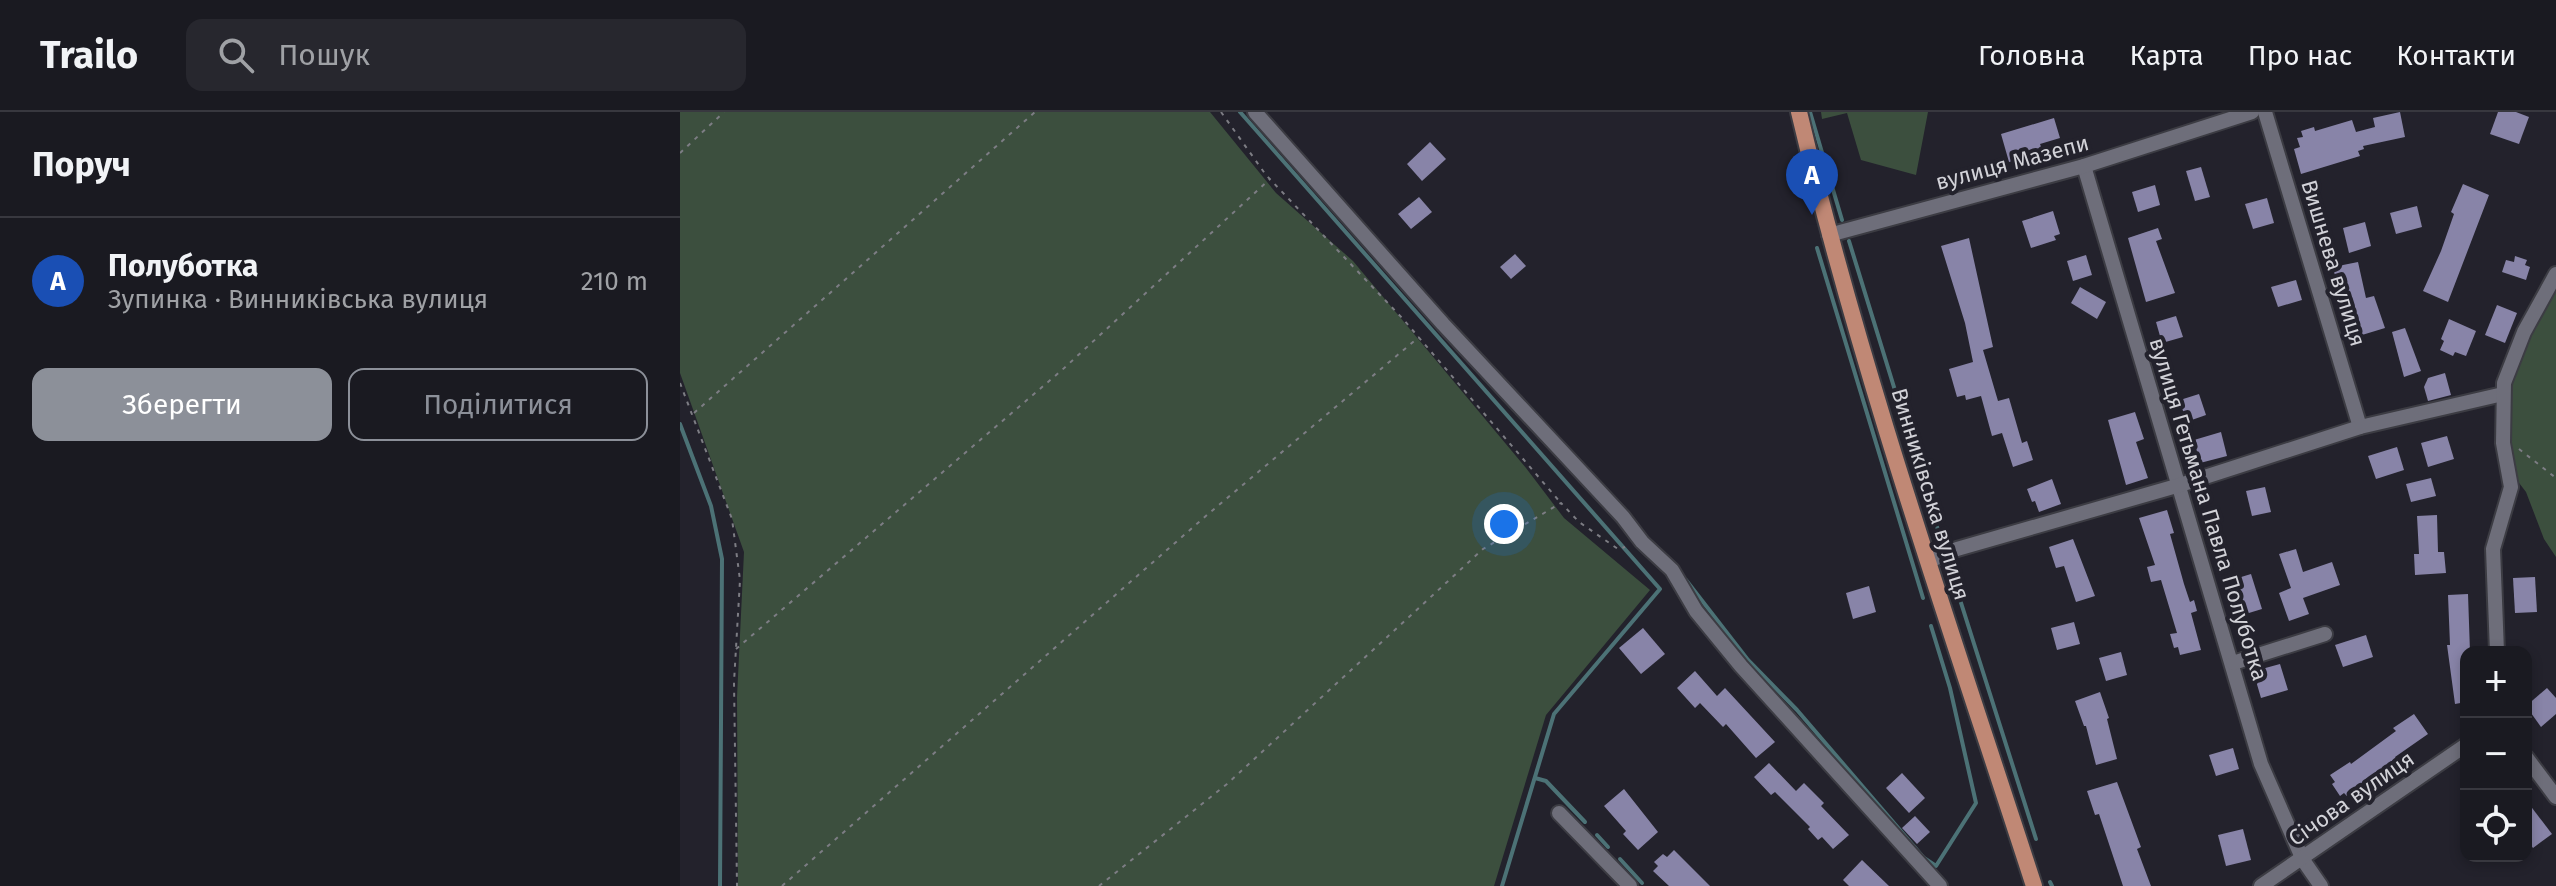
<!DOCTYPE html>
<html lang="uk">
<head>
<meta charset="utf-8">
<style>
  :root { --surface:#1a1a21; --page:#27272e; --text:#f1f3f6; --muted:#9fa1a5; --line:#38383f; --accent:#8c9099 }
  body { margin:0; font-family:"Fira Sans",sans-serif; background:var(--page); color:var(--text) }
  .controls { position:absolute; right:24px; bottom:24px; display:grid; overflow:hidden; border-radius:16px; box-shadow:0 4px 12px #0003 }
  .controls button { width:72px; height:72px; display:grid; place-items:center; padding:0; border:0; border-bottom:2px solid var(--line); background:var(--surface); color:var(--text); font:40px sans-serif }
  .you { position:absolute; left:824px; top:412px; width:28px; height:28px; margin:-20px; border:6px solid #fff; border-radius:50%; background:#1a73e8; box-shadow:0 0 0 12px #1a73e833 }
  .badge { display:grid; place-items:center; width:52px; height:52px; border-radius:50%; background:var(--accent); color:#fff; font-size:26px; font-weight:700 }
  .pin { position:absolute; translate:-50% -66px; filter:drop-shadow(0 2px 4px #0008) }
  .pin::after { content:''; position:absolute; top:42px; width:28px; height:24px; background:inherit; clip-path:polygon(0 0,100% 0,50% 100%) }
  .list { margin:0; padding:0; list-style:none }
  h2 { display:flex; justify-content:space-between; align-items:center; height:104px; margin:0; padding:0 32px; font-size:34px }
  h2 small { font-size:26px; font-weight:400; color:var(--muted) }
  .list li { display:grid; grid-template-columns:52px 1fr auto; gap:24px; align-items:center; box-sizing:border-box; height:128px; padding:0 32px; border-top:2px solid var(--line) }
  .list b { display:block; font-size:30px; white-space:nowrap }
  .list p { margin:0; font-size:26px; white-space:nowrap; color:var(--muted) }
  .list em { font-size:26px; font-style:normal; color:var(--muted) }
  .actions { display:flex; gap:16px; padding:24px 32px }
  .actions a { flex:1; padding:18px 0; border:2px solid var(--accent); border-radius:16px; text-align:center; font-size:28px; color:var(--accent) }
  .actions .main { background:var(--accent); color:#fff }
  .icon { flex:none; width:44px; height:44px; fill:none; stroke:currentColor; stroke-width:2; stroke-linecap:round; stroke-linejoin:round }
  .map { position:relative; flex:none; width:1876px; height:774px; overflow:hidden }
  header { display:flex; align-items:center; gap:48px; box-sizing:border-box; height:112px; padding:0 40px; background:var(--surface); border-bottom:2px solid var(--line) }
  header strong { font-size:38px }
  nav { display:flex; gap:44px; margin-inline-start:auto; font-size:28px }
  .search { width:560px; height:72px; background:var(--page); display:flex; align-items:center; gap:20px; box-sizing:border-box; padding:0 28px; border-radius:16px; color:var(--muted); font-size:30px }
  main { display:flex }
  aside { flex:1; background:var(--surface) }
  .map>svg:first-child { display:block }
</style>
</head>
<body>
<header>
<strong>Trailo</strong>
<div class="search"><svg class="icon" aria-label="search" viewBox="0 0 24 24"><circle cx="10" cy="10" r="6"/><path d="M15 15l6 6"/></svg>Пошук</div>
<nav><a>Головна</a><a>Карта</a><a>Про нас</a><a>Контакти</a></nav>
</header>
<main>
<aside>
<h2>Поруч<small></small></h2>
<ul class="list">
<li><span class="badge" style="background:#1a4fb4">A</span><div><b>Полуботка</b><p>Зупинка · Винниківська вулиця</p></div><em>210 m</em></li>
</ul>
<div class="actions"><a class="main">Зберегти</a><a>Поділитися</a></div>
</aside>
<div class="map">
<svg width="1876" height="774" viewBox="0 0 1876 774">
  <rect width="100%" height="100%" fill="#23222c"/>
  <g fill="#3c4f3e">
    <polygon points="0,0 530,0 596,81 673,149 846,356 884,406 970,478 866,603 814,774 58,774 57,585 64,440 0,261"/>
    <polygon points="1141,0 1248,0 1236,63 1181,48 1167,1 1142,7"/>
    <polygon points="1876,173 1876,445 1864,427 1846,380 1836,367 1827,346 1825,278 1847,227"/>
  </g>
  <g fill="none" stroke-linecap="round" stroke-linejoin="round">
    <g stroke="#4c7276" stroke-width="4">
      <polyline points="560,0 980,477 874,602 822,774"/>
      <polyline points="1130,0 1162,108"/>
      <polyline points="1169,129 1262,431"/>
      <polyline points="1137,136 1243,486"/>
      <polyline points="0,312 31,394 42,447 40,774"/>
      <polyline points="1269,453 1356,727"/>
      <polyline points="1006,468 1068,548 1117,598 1244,746 1256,754 1296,691 1270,576 1251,514"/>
      <polyline points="855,666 866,669 905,710"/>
      <polyline points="917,723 928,735"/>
      <polyline points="940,747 962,771"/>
      <polyline points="1370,770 1372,774"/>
    </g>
  </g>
  <g fill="#8884a8">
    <polygon points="1720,0 1725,25 1683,34 1684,37 1678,39 1680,44 1621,62 1614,37 1620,35 1617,26 1623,25 1621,19 1634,15 1635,19 1672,8 1676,20 1695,15 1693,6"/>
    <polygon points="1818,0 1836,0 1849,5 1839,32 1810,22"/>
    <polygon points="1374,6 1380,26 1360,32 1363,40 1329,50 1321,22"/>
    <polygon points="750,30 766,47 742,69 727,52"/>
    <polygon points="1521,55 1530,85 1515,89 1506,59"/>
    <polygon points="1783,72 1809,83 1768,190 1743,179 1761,139 1774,102 1771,100"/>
    <polygon points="1475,73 1480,93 1458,100 1452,80"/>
    <polygon points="739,85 752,100 731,117 718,102"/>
    <polygon points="1587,86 1594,111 1573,117 1565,92"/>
    <polygon points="1737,94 1742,115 1716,122 1710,101"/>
    <polygon points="1373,99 1380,122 1374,124 1376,128 1351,136 1342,109"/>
    <polygon points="1685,110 1691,134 1669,141 1663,116"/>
    <polygon points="1478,116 1482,127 1476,129 1495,181 1466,190 1448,126"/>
    <polygon points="1289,126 1313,235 1303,238 1318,289 1329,286 1342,331 1347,329 1353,348 1333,355 1322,321 1312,324 1301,284 1286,288 1285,283 1277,285 1269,257 1293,250 1285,211 1261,134"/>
    <polygon points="835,142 846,154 831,167 820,155"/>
    <polygon points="1406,143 1412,163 1393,169 1387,149"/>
    <polygon points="1835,144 1847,148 1845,153 1850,155 1846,168 1822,160 1826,148 1834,150"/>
    <polygon points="1678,150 1686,186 1694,184 1705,216 1682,223 1681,220 1677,221 1664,180 1659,181 1653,155"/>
    <polygon points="1616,168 1622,188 1598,195 1591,175"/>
    <polygon points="1400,175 1426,190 1417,207 1391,191"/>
    <polygon points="1817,193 1837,201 1825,231 1805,223"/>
    <polygon points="1496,204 1503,225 1482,231 1476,210"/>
    <polygon points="1769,207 1796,219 1786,244 1775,240 1773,244 1760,238 1764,229 1761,227"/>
    <polygon points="1725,216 1741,259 1724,265 1712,220"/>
    <polygon points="1765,261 1771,283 1748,289 1744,275 1748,266"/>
    <polygon points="1519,282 1526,303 1506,310 1500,288"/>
    <polygon points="1455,300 1464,327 1456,330 1468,366 1446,373 1428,308"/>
    <polygon points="1541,320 1547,344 1520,351 1514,328"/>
    <polygon points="1767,324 1774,347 1748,355 1741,331"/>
    <polygon points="1717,335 1724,358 1696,367 1688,344"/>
    <polygon points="1751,366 1756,384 1731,390 1726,372"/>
    <polygon points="1372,367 1381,392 1359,400 1355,389 1352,390 1347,377"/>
    <polygon points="1585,375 1591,400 1572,404 1566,379"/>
    <polygon points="1487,398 1494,421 1490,422 1504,472 1510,490 1514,488 1517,499 1511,501 1521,538 1500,543 1498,535 1494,536 1490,522 1497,521 1481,468 1471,470 1467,455 1475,453 1459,406"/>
    <polygon points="1757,403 1758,440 1764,440 1766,461 1735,463 1734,442 1739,442 1737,404"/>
    <polygon points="1393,427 1415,484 1396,490 1384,454 1376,456 1369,435"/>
    <polygon points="1616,437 1623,460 1652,450 1660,473 1623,486 1629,502 1609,509 1599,481 1611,476 1599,442"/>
    <polygon points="1571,462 1582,497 1559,504 1548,469"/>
    <polygon points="1855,465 1857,500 1835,501 1833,466"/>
    <polygon points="1189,474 1196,500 1173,507 1166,481"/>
    <polygon points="1788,482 1790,540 1786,540 1786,590 1775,592 1767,533 1770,533 1768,483"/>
    <polygon points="1394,510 1400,532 1377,538 1371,516"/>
    <polygon points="963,516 985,542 961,562 939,536"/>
    <polygon points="1686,523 1693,545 1663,555 1655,533"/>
    <polygon points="1441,540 1447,563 1426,569 1419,546"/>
    <polygon points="1600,552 1608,578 1581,586 1576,569 1581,568 1578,558"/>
    <polygon points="1015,559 1037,584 1045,576 1095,630 1076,646 1046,612 1043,615 1020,591 1015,596 997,576"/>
    <polygon points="1867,576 1876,586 1876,602 1861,615 1846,594"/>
    <polygon points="1420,580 1429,606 1427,607 1437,647 1416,653 1406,614 1404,614 1395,589"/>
    <polygon points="1734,602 1748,622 1715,645 1717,648 1685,672 1667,684 1664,681 1660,684 1652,672 1655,670 1650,663 1670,650 1671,652 1716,619 1713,616"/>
    <polygon points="1553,636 1559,657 1536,664 1529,643"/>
    <polygon points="1089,651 1116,679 1124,671 1144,691 1141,694 1169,723 1153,737 1142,725 1138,728 1128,717 1130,715 1095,680 1091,683 1074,665"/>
    <polygon points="1222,661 1245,686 1229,701 1206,676"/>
    <polygon points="1437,670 1461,735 1457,737 1471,774 1443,774 1419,702 1415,703 1407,679"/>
    <polygon points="944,677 978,720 958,738 943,722 946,719 924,694"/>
    <polygon points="1846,688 1872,722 1853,736 1846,727"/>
    <polygon points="1235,704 1250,720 1237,732 1222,716"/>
    <polygon points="1563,717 1571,748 1546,754 1538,723"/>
    <polygon points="994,738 1030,774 989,774 973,759 978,754 974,750 983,742 987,745"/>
    <polygon points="1182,748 1209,774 1169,774 1163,768"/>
  </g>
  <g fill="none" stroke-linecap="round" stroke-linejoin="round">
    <g stroke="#3c3c43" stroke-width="18">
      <g id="minor">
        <polyline points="575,0 763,212 943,405 962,430 992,458 1016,499 1061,554 1260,774"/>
        <polyline points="1585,0 1680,315"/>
        <polyline points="1404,54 1581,652 1623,748 1641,774"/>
        <polyline points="1149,123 1404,54 1572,0"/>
        <polyline points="1249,449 1277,437 1500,373 1680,315 1823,282"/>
        <polyline points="1817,540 1813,437 1831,375 1823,331 1824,271 1844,220 1876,162"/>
        <polyline points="1553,551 1645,522"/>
        <polyline points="1846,645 1876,685"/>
        <polyline points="879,701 950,774"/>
        <polyline points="1581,774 1786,633"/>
      </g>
    </g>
    <g stroke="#3c3c43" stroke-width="20">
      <path id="major" d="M1119,0C1181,262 1271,518 1354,774"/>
    </g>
    <g stroke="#7d7d84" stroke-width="2" stroke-dasharray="4 6" stroke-linecap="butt">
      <polyline points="541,0 586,63 723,207 880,390"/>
      <polyline points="0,41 44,0"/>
      <polyline points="0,271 52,407 60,468 54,570 57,774"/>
      <polyline points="14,301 355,0"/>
      <polyline points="1839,337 1876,366"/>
      <polyline points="56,537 382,258 590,67"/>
      <polyline points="102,774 527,403 739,225"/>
      <polyline points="419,774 547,672 803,437 881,391 899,410 938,437 945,435"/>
    </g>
    <use href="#minor" stroke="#6e6e7a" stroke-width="14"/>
    <use href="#major" stroke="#c08875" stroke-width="16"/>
  </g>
  <g text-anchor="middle" stroke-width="8" stroke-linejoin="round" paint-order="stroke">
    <g font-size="22" fill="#d2d2d8" stroke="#23222c">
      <text transform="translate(1332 50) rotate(-15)" y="8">вулиця Мазепи</text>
      <text transform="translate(1654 151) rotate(73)" y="8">Вишнева вулиця</text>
      <text transform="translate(1251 382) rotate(73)" y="8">Винниківська вулиця</text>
      <text transform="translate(1529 397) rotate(73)" y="8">вулиця Гетьмана Павла Полуботка</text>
      <text transform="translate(1671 686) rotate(-35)" y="8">Січова вулиця</text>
    </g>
  </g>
</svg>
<div class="controls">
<button>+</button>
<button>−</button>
<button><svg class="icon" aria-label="locate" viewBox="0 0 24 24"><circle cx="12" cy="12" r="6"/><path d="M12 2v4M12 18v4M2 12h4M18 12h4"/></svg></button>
</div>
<div class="you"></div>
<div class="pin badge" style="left:1132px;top:103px;background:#1a4fb4">A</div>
</div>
</main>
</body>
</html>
